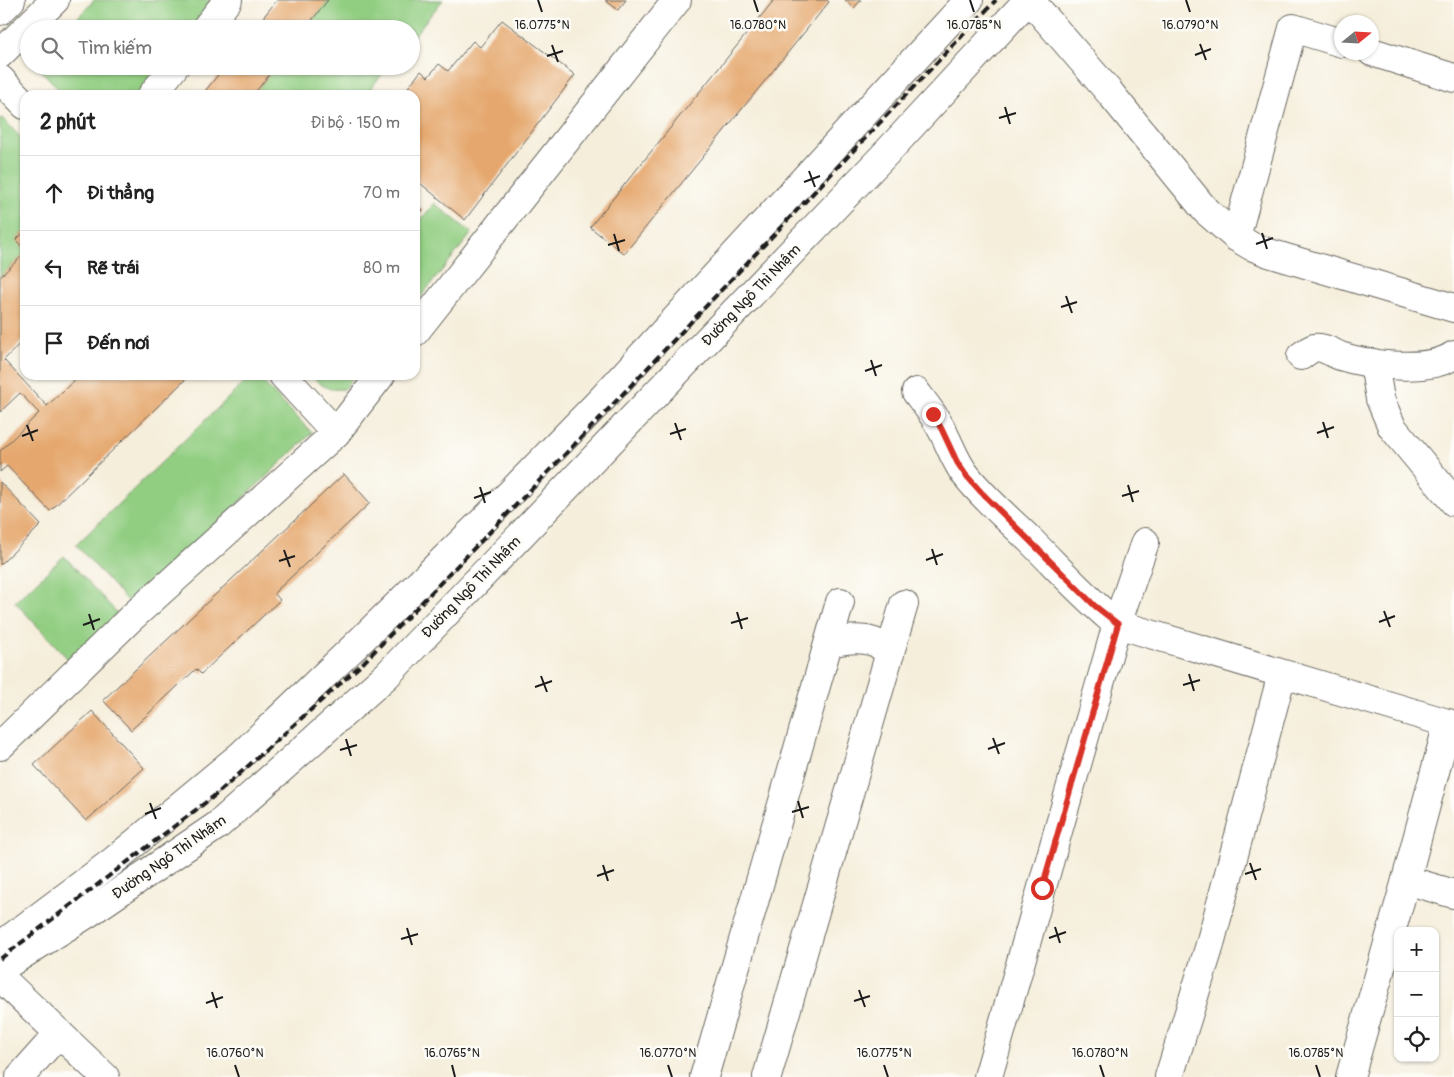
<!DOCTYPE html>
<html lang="vi">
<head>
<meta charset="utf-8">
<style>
  :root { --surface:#fff; --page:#f6f6f6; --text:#222; --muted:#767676; --line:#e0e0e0 }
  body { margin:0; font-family:Pangolin,sans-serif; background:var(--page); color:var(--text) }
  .controls { position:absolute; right:15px; bottom:15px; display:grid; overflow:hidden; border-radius:10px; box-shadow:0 1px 4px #0004 }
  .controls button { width:45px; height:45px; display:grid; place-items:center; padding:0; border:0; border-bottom:1px solid var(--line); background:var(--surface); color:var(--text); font:25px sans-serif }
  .compass { position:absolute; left:1334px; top:15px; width:45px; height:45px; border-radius:50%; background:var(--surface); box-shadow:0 1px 4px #0004; rotate:72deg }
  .stop { position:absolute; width:15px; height:15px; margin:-11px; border:4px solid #d93025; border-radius:50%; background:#fff }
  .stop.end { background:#d93025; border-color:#fff; box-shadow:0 1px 5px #0008 }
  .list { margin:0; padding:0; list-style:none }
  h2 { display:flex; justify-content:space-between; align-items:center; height:65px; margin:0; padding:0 20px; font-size:21px }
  h2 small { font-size:16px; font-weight:400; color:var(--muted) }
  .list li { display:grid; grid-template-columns:32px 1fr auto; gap:15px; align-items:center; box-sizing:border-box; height:75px; padding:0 20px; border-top:1px solid var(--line) }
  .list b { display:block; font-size:19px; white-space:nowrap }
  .list em { font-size:16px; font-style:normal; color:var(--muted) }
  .icon { flex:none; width:28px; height:28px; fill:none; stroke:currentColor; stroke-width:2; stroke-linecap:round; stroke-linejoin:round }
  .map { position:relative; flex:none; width:1454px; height:1077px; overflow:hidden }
  .search { position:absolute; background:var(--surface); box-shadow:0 1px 4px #0004; left:20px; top:20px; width:400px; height:55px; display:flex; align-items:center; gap:12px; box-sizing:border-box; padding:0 18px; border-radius:28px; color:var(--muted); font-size:19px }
  .panel { position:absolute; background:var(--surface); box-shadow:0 1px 4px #0004; left:20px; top:90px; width:400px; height:290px; border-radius:15px }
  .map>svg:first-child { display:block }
</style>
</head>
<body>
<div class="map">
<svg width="1454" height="1077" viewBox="0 0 1454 1077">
  <rect width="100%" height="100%" fill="#fdfcf7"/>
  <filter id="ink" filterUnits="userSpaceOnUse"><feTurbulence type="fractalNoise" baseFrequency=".02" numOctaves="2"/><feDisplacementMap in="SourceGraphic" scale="10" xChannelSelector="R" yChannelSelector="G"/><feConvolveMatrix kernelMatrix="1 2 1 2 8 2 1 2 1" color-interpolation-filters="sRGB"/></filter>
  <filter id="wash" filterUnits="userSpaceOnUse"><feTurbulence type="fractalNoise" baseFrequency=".0096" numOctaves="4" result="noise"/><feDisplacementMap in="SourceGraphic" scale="20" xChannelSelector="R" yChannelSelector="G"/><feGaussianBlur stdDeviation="1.12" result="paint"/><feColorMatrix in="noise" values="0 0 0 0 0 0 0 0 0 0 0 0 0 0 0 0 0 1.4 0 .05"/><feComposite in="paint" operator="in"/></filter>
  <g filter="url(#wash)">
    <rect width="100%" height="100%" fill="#f5eedb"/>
    <g fill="#92ce82" stroke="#57754f">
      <polygon points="94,0 212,0 191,29 67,29"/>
      <polygon points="328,0 443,0 411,39 411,29 305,29"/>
      <polygon points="37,66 163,66 138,95 64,95"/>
      <polygon points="276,66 389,66 365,95 253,95"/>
      <polygon points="2,118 25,142 25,231 16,240 25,250 25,253 0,277 0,119"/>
      <polygon points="434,203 472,233 415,304 415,228"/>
      <polygon points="252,375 256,375 312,433 131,605 76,545"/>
      <path d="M310,375H356L344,389C327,391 322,386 310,375Z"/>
      <polygon points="64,556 118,614 69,660 15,602"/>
    </g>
    <g id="blocks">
      <g fill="#e5a76d">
        <polygon points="277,0 328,0 305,29 254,29"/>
        <polygon points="605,0 626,0 618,10"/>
        <polygon points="774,0 827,0 829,2 624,254 590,227"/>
        <polygon points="845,0 861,0 854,8"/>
        <polygon points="502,20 575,75 465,220 415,179 415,95 402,95 421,71 428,77 439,64 448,71 473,41 480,47"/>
        <polygon points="225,66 276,66 253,95 202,95"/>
        <polygon points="415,203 423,210 415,220"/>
        <polygon points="25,231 25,250 16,240"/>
        <polygon points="25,253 25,338 4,360 47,406 80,375 190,375 50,511 7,466 0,472 0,451 39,413 20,393 0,412 0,277"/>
        <polygon points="344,474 370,503 274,593 280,600 201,674 196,669 131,730 103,700"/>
        <polygon points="0,482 41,525 0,565"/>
        <polygon points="92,711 144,768 86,821 34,765"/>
      </g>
    </g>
  </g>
  <g filter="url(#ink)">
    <use href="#blocks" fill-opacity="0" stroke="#68665f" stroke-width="1"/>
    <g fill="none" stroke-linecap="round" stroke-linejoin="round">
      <g stroke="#68665f" stroke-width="30">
        <g id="minor">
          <polyline points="1030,0 1110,93 1206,211 1236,237 1251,246 1269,253 1454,308"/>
          <polyline points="0,11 11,0"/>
          <polyline points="205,29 228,0"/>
          <polyline points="1372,52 1454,78"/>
          <polyline points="0,54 55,0"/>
          <polyline points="0,79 25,105"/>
          <polyline points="152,95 175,66"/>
          <polyline points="1236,237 1293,28 1342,43"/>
          <polyline points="415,332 677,0"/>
          <path d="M1301,356C1305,353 1310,349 1314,348C1322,346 1333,353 1340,356C1368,365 1429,373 1454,355"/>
          <polyline points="1374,363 1380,399 1392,427 1454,502"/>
          <polyline points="283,375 336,433"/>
          <path d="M916,392C926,405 935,416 942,430C950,445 955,461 965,474C984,499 1010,520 1032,542C1060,570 1087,600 1117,624L1454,725"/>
          <path d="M829,643C844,640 859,637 874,642C880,644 885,650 890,654"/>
          <polyline points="0,746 130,619 336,433 381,375"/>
          <polyline points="1406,880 1454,894"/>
          <polyline points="0,946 112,862 241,755 354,647 486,518 601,400 969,0"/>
          <polyline points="0,969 87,914 218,825 387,675 891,148 1028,0"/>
          <polyline points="0,977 105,1077"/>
          <polyline points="20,1077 59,1033"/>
          <polyline points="704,1077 840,602"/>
          <polyline points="767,1077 904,604"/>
          <polyline points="988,1077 1117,624 1145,542"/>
          <polyline points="1169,1077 1209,948 1282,674"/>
          <polyline points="1350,1077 1406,880 1448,723"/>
        </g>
      </g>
      <use href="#minor" stroke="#fff" stroke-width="28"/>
      <polyline stroke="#1c1c1c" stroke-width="4" stroke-dasharray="8 4" stroke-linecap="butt" points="0,959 218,793 362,664 601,417 996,0"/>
    </g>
  </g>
  <g fill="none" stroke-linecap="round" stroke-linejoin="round" filter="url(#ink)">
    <polyline stroke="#d93025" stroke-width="6" points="933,414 942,430 957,462 965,474 981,492 1095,606 1118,624 1042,888"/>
  </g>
  <path fill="none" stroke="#1c1c1c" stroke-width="2" d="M538,0L542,12M754,0L758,12M970,0L974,12M1186,0L1190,12M1200,44L1206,60M552,45L558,62M1195,55L1211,49M547,56L563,51M1005,107L1010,124M999,118L1016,113M809,171L815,187M804,182L820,176M1262,233L1267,249M614,234L619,251M1256,244L1273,238M608,245L625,240M1066,296L1072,313M1061,307L1077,302M871,360L876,376M865,371L882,365M1323,422L1328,438M675,423L681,440M27,425L33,441M1317,433L1334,427M670,434L686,429M22,436L38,430M1128,485L1133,502M480,487L485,503M1122,496L1139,491M474,498L491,492M932,549L937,565M284,550L290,567M926,560L943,554M279,561L295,556M1384,611L1390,627M737,612L742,629M89,614L94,630M1379,622L1395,616M731,623L748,618M83,625L100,619M1189,674L1194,691M541,676L547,692M1183,685L1200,680M535,687L552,681M993,738L999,754M346,739L351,756M988,749L1005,743M340,750L357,745M798,801L803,818M150,803L156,819M792,812L809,807M145,814L161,808M1250,863L1256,880M603,865L608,881M1245,874L1261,869M597,876L614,870M1055,927L1060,943M407,928L412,945M1049,938L1066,932M401,939L418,934M859,990L865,1007M212,992L217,1008M854,1001L870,996M206,1003L223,997M235,1065L239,1077M452,1065L455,1077M668,1065L672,1077M884,1065L888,1077M1100,1065L1104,1077M1316,1065L1320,1077"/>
  <g text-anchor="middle" stroke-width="5" stroke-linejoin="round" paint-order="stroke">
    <g font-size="15" fill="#1c1c1c" stroke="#fdfcf7">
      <text transform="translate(751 295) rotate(-46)" y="5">Đường Ngô Thì Nhậm</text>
      <text transform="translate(471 587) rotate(-46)" y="5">Đường Ngô Thì Nhậm</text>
      <text transform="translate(169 857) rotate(-35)" y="5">Đường Ngô Thì Nhậm</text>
    </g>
  </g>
  <g font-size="12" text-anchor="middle" fill="#1c1c1c" stroke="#fdfcf7" stroke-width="5" stroke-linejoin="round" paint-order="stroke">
    <text x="542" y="29">16.0775°N</text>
    <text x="758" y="29">16.0780°N</text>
    <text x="974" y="29">16.0785°N</text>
    <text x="1190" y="29">16.0790°N</text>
    <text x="1316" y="1057">16.0785°N</text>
    <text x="235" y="1057">16.0760°N</text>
    <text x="452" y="1057">16.0765°N</text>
    <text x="668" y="1057">16.0770°N</text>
    <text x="884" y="1057">16.0775°N</text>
    <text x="1100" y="1057">16.0780°N</text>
  </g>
</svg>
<div class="controls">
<button>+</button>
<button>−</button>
<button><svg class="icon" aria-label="locate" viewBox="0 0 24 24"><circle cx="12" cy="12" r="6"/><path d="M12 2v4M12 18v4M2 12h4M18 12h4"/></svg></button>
</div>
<svg class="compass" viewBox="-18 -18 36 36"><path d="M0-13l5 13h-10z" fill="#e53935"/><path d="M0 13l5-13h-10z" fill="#767676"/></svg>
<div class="stop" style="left:1042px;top:888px"></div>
<div class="stop end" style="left:933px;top:414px"></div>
<div class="search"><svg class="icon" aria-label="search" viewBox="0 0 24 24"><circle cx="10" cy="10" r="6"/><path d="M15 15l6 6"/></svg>Tìm kiếm</div>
<section class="panel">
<h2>2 phút<small>Đi bộ · 150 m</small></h2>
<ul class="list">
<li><svg class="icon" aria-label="ahead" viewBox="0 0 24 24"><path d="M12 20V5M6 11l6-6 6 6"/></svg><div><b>Đi thẳng</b></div><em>70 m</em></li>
<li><svg class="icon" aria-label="left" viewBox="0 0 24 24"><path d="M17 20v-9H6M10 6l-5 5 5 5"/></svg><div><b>Rẽ trái</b></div><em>80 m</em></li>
<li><svg class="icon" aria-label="arrive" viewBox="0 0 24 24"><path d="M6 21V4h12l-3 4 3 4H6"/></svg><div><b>Đến nơi</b></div></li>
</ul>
</section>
</div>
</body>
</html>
